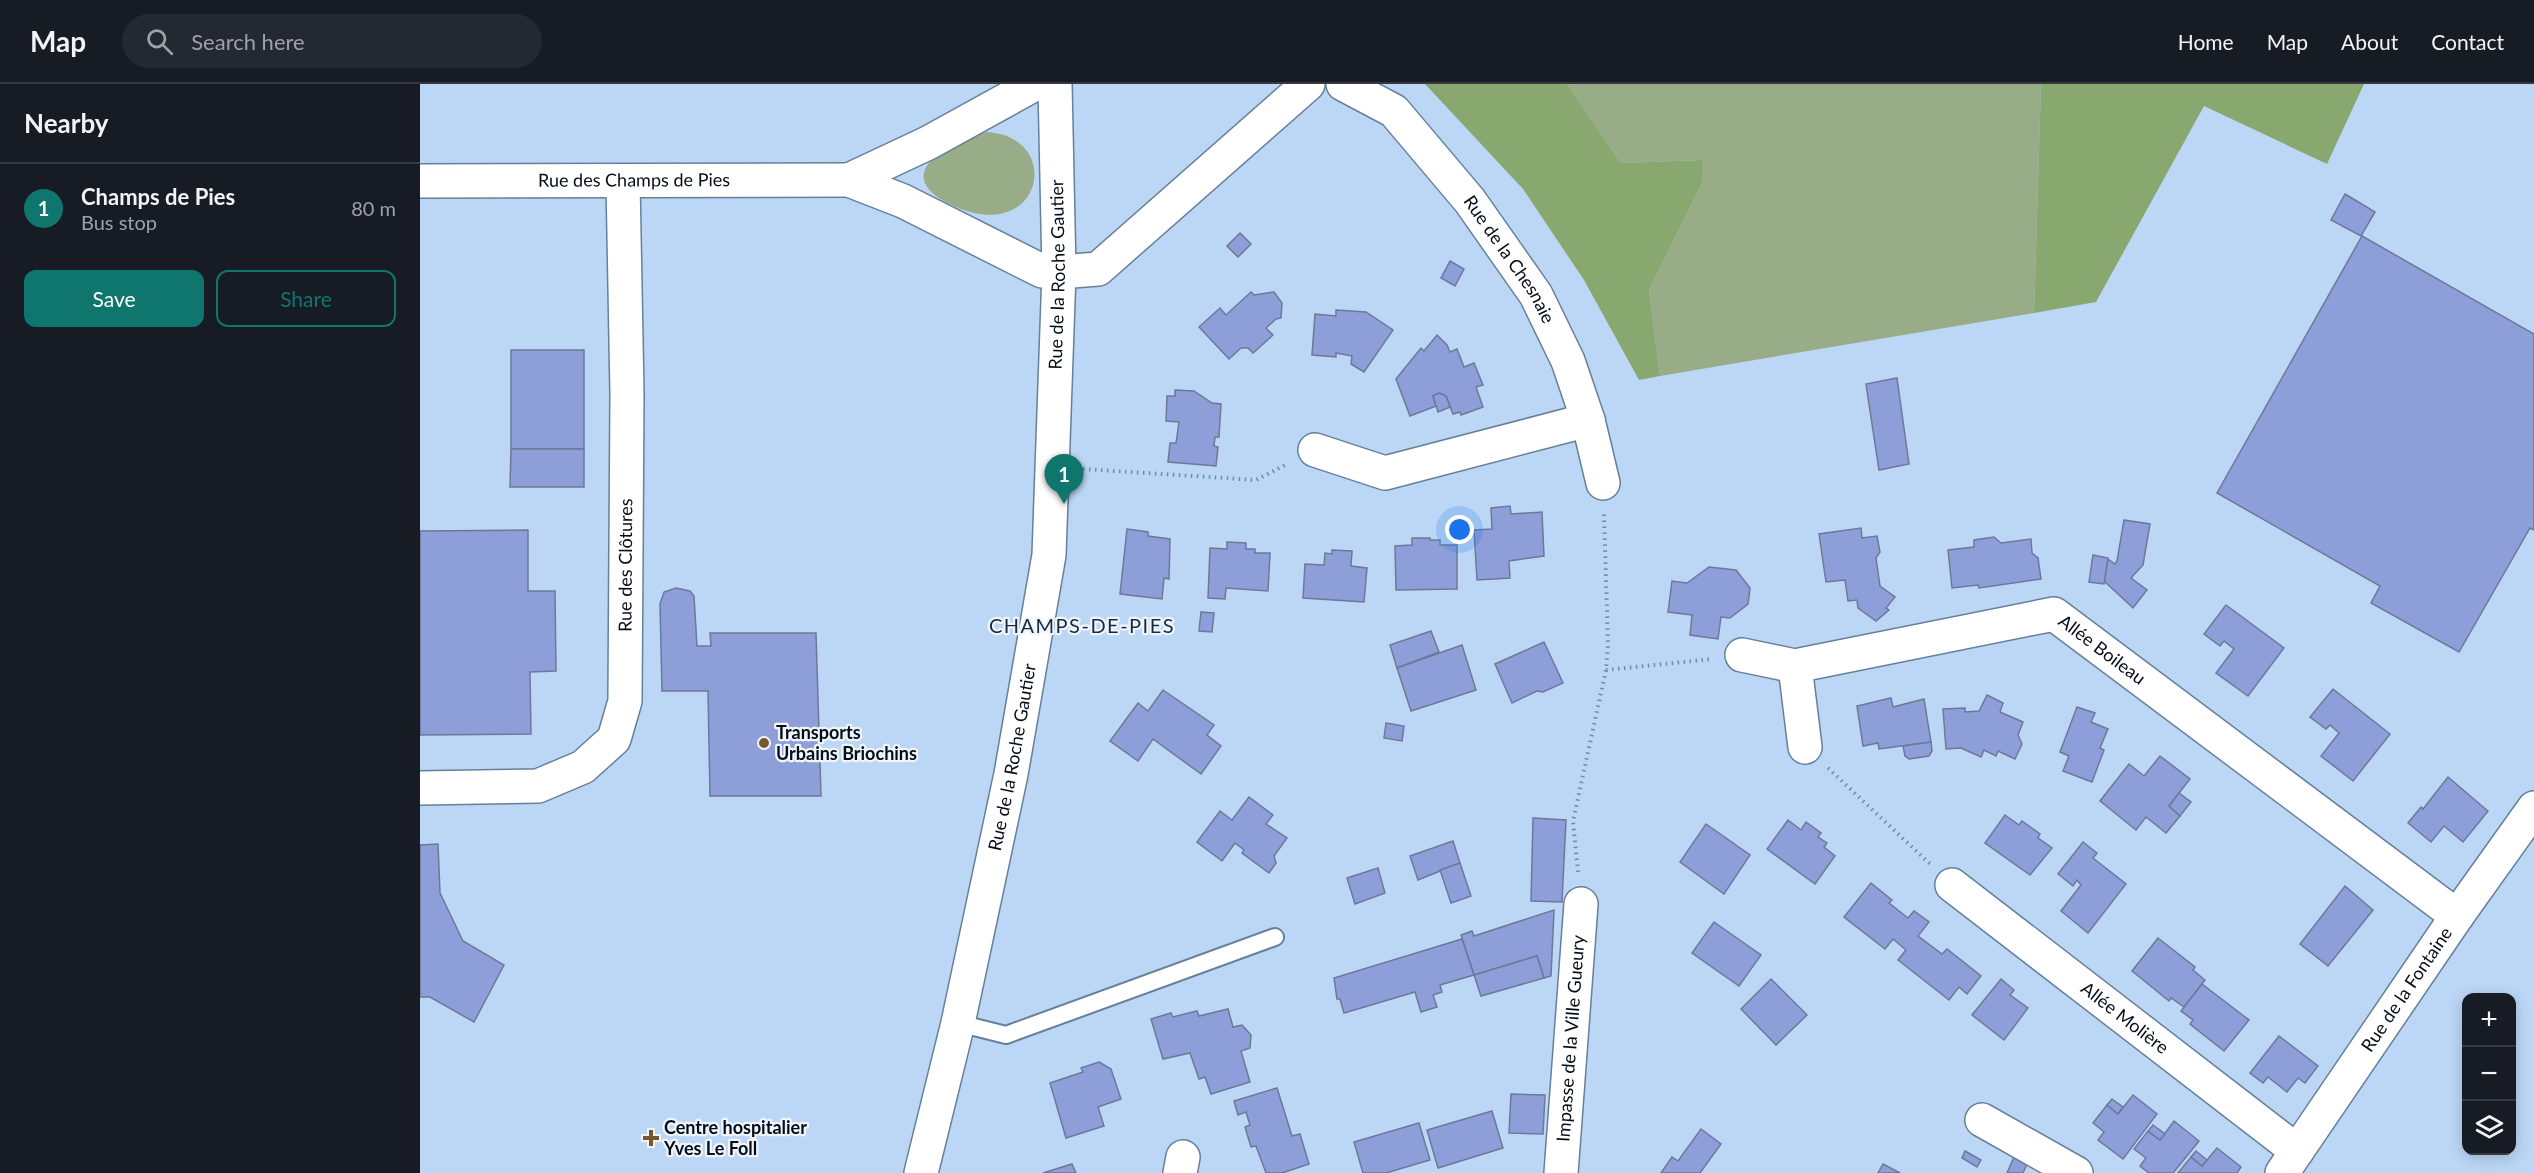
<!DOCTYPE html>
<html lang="en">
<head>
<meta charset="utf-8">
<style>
  :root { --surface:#171b24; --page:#242831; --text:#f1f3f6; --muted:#9ea1a6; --line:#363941; --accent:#0f766e }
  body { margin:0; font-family:Lato,sans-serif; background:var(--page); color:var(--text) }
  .controls { position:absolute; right:18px; bottom:18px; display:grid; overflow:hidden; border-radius:12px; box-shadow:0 3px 15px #0003 }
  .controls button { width:54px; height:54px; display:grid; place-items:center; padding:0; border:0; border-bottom:2px solid var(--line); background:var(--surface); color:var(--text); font:30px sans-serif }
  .you { position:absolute; left:1040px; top:446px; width:21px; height:21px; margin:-15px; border:4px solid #fff; border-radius:50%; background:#1a73e8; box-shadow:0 0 0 9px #1a73e833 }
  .badge { display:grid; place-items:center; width:39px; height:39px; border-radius:50%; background:var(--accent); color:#fff; font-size:20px; font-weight:700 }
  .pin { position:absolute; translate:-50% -50px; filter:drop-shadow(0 2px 3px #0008) }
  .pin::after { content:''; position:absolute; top:32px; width:21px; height:18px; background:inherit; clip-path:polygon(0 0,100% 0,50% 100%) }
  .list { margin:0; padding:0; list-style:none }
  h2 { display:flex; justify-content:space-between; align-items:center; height:78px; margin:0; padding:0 24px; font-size:26px }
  h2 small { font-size:20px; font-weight:400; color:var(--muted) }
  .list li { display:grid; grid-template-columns:39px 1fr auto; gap:18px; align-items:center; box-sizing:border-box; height:90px; padding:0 24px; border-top:2px solid var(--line) }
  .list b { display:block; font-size:22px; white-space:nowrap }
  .list p { margin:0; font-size:20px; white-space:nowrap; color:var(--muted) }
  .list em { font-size:20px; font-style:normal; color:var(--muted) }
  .actions { display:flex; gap:12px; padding:18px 24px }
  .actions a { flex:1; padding:14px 0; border:2px solid var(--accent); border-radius:12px; text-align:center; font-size:21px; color:var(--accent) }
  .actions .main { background:var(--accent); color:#fff }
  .icon { flex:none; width:33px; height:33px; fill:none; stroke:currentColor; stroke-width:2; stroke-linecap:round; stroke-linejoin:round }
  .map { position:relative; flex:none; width:2114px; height:1089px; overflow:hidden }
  header { display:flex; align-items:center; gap:36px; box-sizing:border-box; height:84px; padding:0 30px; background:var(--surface); border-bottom:2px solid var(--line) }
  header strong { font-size:28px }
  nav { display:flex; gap:33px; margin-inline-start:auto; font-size:21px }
  .search { width:420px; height:54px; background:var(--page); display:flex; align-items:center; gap:15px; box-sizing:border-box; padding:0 21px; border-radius:33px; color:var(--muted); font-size:22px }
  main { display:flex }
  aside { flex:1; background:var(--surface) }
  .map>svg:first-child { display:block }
</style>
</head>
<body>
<header>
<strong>Map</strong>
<div class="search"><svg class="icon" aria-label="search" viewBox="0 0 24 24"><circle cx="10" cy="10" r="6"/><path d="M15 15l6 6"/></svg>Search here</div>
<nav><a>Home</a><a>Map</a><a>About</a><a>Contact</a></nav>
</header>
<main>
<aside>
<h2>Nearby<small></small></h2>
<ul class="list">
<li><span class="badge">1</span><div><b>Champs de Pies</b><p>Bus stop</p></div><em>80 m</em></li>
</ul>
<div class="actions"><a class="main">Save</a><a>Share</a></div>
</aside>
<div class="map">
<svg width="2114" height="1089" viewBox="0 0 2114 1089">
  <rect width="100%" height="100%" fill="#bcd7f6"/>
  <g fill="#97ac87">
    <polygon points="1147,0 1621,0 1614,229 1240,292 1229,206 1282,99 1282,76 1201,79"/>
    <path d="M567,48C644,53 623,160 536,123C466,93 525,58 567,48Z"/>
  </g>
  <g fill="#89a86f">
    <polygon points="1005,0 1147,0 1201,79 1282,76 1282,99 1229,206 1240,292 1219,296 1164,196 1103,105"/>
    <polygon points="1621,0 1944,0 1907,80 1784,22 1676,218 1614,229"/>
  </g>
  <g fill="#8d9ed8" stroke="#6e7899" stroke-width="1.5">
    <polygon points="1925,110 1955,128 1941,152 1911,136"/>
    <polygon points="820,149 831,160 818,173 807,162"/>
    <polygon points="1942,152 2114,250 2114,446 2110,444 2039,568 1951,519 1960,502 1797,409"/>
    <polygon points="1030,177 1044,185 1035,202 1021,194"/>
    <polygon points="831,208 834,211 854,208 862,219 861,234 856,235 846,244 853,251 833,269 828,264 821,264 809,275 779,243 800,224 806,231"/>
    <polygon points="916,226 946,228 973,246 944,288 931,280 932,272 916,269 916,273 892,271 895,230 916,232"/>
    <polygon points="1017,251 1027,261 1030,268 1037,265 1044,283 1054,279 1063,301 1056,303 1063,323 1041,331 1040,328 1033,330 1026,312 1019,309 1013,312 1016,322 990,332 976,295 1001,264 1004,267"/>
    <rect x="91" y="266" width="73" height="99"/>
    <polygon points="1477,294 1489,380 1459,386 1446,300"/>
    <polygon points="755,306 774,307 792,319 801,320 799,353 795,353 794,362 798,363 796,382 748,378 750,359 756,359 759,338 746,337 747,312 755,312"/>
    <polygon points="1019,309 1026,312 1030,323 1018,328 1013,312"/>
    <polygon points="91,365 164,365 164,403 90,403"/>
    <polygon points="1090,422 1091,430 1122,428 1124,472 1089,477 1090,494 1057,496 1054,446 1072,445 1071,424"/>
    <polygon points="1704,436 1730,440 1723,481 1711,494 1727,506 1713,524 1684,497 1688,475 1695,480 1697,477"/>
    <polygon points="1441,444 1442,454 1457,452 1460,468 1456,474 1460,502 1475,513 1466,524 1469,526 1456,537 1438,524 1437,516 1428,517 1425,496 1406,498 1399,450"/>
    <polygon points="707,445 728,448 728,452 750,455 749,495 744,494 742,515 700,510"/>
    <polygon points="108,446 108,507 135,507 136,587 110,588 111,650 0,651 0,447"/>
    <polygon points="1574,453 1581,459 1611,455 1612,469 1618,474 1621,495 1559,504 1558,501 1532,504 1528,466 1554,463 1554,456"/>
    <polygon points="992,454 1010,454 1010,456 1020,456 1020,461 1037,461 1037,505 976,506 975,462 992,461"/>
    <polygon points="807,458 826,459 826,465 835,465 835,469 850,469 848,507 806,504 805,515 788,514 790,464 807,465"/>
    <polygon points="912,466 932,467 931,482 947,484 944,518 883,514 885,480 904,481 905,469 912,470"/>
    <polygon points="1673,471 1688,474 1684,500 1669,498"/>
    <polygon points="1289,483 1316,486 1330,504 1328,520 1310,534 1301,533 1298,555 1270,551 1272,531 1248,528 1252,497 1267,499"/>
    <polygon points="256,504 270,507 274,512 277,562 291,562 290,549 396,549 401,712 290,712 288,607 242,607 240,520 244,508"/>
    <polygon points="1806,521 1864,564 1828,612 1796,589 1814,565 1804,557 1800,562 1784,550"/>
    <polygon points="781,528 794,529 792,548 779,547"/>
    <polygon points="1011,547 1019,568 977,584 970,561"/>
    <polygon points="1124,558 1143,599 1123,608 1117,607 1092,619 1075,580"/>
    <polygon points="1042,561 1056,606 991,627 977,584"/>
    <polygon points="1913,605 1970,650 1933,697 1901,672 1919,649 1910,641 1906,645 1890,633"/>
    <polygon points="743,606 794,641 787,651 801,662 781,690 733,655 718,677 690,657 718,619 728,627"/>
    <polygon points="1567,611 1583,619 1580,628 1603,638 1598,651 1602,660 1595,675 1578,667 1576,672 1564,666 1561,673 1541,664 1526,665 1523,625 1545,624 1545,628 1559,627"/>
    <polygon points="1471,614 1473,623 1504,615 1511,658 1459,665 1458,659 1443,662 1437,622"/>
    <polygon points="1657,623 1675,629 1671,638 1688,645 1680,664 1684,666 1672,698 1643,687 1649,672 1640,668"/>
    <polygon points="966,639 984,642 982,657 964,654"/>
    <polygon points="1511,658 1512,667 1509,672 1489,675 1485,672 1483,662"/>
    <polygon points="1740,672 1770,695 1749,722 1760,732 1746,749 1726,733 1716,746 1680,717 1709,680 1724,692"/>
    <polygon points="2028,693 2068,727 2043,758 2024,742 2011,758 1988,739 2001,723 2003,725"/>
    <polygon points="1759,709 1771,718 1760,732 1749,722"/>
    <polygon points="829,713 853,731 846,740 867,754 854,772 856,779 849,789 822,769 824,766 815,759 802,777 777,758 800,727 812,736"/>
    <polygon points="1585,731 1599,741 1602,737 1620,750 1618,754 1632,764 1610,791 1565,759"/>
    <polygon points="1113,734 1146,736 1142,818 1111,817"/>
    <polygon points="1368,736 1381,746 1386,738 1401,749 1398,753 1407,759 1404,763 1415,772 1395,800 1347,765"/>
    <polygon points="1286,740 1330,771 1304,810 1260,778"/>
    <polygon points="1033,757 1040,779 998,796 990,772"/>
    <polygon points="1663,758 1677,769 1673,774 1706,800 1668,849 1641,827 1661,801 1657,796 1653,802 1638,790"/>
    <polygon points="18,760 20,809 43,857 84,881 54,938 10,913 0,913 0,761"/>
    <polygon points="1040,779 1051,812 1031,819 1020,786"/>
    <polygon points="958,784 965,809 935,820 927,794"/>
    <polygon points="1451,799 1472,816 1469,819 1488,834 1494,827 1509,838 1498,852 1522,870 1527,865 1561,892 1547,910 1539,903 1529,916 1478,876 1486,866 1473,855 1465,865 1424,833"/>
    <polygon points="1925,802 1953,826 1908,882 1880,860"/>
    <polygon points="1134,826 1131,892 1124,894 1117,872 1054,891 1041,851 1052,847 1054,852"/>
    <polygon points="1294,838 1341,871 1319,902 1272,869"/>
    <polygon points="1738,854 1775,883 1773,886 1785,896 1764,923 1751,914 1749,917 1712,887"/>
    <polygon points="1042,855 1054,891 1020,901 1022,908 1013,911 1017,923 1001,928 995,908 924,929 920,915 917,915 914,894"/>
    <polygon points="1117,872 1124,894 1061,912 1054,891"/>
    <polygon points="1351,895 1387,931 1356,961 1321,925"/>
    <polygon points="1581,895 1594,906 1590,911 1608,924 1584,956 1552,931"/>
    <polygon points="1782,900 1829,936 1804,967 1770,940 1773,936 1761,927"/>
    <polygon points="808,925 813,943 822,941 831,951 830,964 821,967 830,998 791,1010 785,993 779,995 770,969 743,975 731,935 751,929 753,933 777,927 779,932"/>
    <polygon points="1859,952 1898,982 1885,999 1878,994 1867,1008 1848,993 1843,999 1830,989"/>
    <polygon points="679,978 691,985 701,1015 678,1023 684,1042 646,1054 630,999 663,988 661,984"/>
    <polygon points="857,1004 872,1052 880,1050 889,1080 862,1089 846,1089 836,1062 831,1063 825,1043 830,1041 826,1028 818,1031 814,1017"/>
    <polygon points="1091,1010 1125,1011 1123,1050 1089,1049"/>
    <polygon points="1713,1011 1737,1030 1703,1075 1678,1056 1684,1048 1673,1039 1687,1021 1698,1030"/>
    <polygon points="1692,1015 1703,1023 1698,1030 1687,1021"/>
    <polygon points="1072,1027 1083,1064 1018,1084 1007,1046"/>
    <polygon points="1754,1037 1779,1057 1753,1089 1729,1089 1720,1082 1726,1074 1714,1065 1728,1047 1740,1056"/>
    <polygon points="999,1039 1010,1076 966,1089 943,1089 934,1058"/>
    <polygon points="1733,1041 1745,1050 1740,1056 1728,1047"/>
    <polygon points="1281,1045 1301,1060 1280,1089 1241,1089 1252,1073 1258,1077"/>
    <polygon points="1797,1064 1821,1083 1817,1089 1758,1089 1771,1073 1782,1082"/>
    <polygon points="1545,1067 1561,1076 1557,1083 1542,1074"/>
    <polygon points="1776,1067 1787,1076 1782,1082 1771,1073"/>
    <polygon points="1594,1073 1607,1080 1603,1089 1587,1089"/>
    <polygon points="652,1080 656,1089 623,1089"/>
    <polygon points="1463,1080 1480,1089 1458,1089"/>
  </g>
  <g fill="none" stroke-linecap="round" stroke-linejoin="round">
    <g stroke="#667f9a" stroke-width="20">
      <polyline id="lane" points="538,939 586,951 855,853"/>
    </g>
    <g stroke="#667f9a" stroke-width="36">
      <g id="street">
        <path id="s1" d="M923,0L974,27L1050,117L1116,211L1148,277L1168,336L1183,399"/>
        <path id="s2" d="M0,97L429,96"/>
        <polyline points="639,188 678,185 888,0"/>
        <polyline points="895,366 965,389 1168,336"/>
        <path id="s3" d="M1322,571L1375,582L1634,530L2037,832"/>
        <polyline points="1375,582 1385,663"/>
        <path id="s4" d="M0,704L118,702L163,683L194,655L205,617L207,310L203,97"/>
        <path id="s5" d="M1532,801L1877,1067"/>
        <polyline points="1562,1036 1656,1089"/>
        <polyline points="760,1089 763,1073"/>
        <path id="s6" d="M1141,1089L1161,820"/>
      </g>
    </g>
    <g stroke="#667f9a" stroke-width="36">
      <g id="secondary">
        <polyline points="429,96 483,117 622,187 639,188"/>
        <polyline points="429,96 508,59 615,0"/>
        <path id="s7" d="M501,1089L538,939L591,690L629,471L639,188L635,0"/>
        <path id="s8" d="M1862,1089L2037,832L2114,724"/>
      </g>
    </g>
    <g stroke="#75899f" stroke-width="4" stroke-dasharray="1.5 4.5" stroke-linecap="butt">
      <polyline points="663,385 836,396 867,380"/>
      <polyline points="1186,586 1292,575"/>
      <polyline points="1408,684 1510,780"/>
      <polyline points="1158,788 1153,737 1186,586 1188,559 1184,430"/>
    </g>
    <use href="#lane" stroke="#fff" stroke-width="16"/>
    <use href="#street" stroke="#fff" stroke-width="33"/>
    <use href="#secondary" stroke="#fff" stroke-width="33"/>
  </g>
  <g fill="#78572e" stroke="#f0f5fc" stroke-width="2">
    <circle cx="344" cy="659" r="6"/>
    <path d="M228 1045h6v6h6v6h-6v6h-6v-6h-6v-6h6z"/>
  </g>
  <g text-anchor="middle" stroke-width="4.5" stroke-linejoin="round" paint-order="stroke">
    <g font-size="18" fill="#050d17" stroke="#f0f5fc">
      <text dy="6" stroke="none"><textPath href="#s2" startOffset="214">Rue des Champs de Pies</textPath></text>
      <text dy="6" stroke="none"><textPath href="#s1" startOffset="246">Rue de la Chesnaie</textPath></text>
      <text dy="6" stroke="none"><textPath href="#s7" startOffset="912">Rue de la Roche Gautier</textPath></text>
      <text dy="6" stroke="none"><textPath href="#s4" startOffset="384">Rue des Clôtures</textPath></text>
      <text dy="6" stroke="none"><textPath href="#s3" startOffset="378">Allée Boileau</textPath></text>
      <text dy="6" stroke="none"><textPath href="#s7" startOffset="426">Rue de la Roche Gautier</textPath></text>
      <text dy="6" stroke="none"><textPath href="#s8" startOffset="222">Rue de la Fontaine</textPath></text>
      <text dy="6" stroke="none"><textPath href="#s5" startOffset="218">Allée Molière</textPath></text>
      <text dy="6" stroke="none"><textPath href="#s6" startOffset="135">Impasse de la Ville Gueury</textPath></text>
    </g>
    <g font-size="18" font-weight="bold" fill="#050d17" stroke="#f0f5fc" text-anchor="start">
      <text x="356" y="655">Transports<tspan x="356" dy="21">Urbains Briochins</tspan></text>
      <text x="244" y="1050">Centre hospitalier<tspan x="244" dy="21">Yves Le Foll</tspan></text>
    </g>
    <g font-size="20" letter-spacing="1.5" fill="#152b43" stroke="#f0f5fc">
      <text x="662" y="549">CHAMPS-DE-PIES</text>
    </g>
  </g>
</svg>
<div class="controls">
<button>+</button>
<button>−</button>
<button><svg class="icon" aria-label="layers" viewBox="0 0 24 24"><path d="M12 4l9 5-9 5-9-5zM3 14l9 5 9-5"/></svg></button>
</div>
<div class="you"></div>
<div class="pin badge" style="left:644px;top:420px">1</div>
</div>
</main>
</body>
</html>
